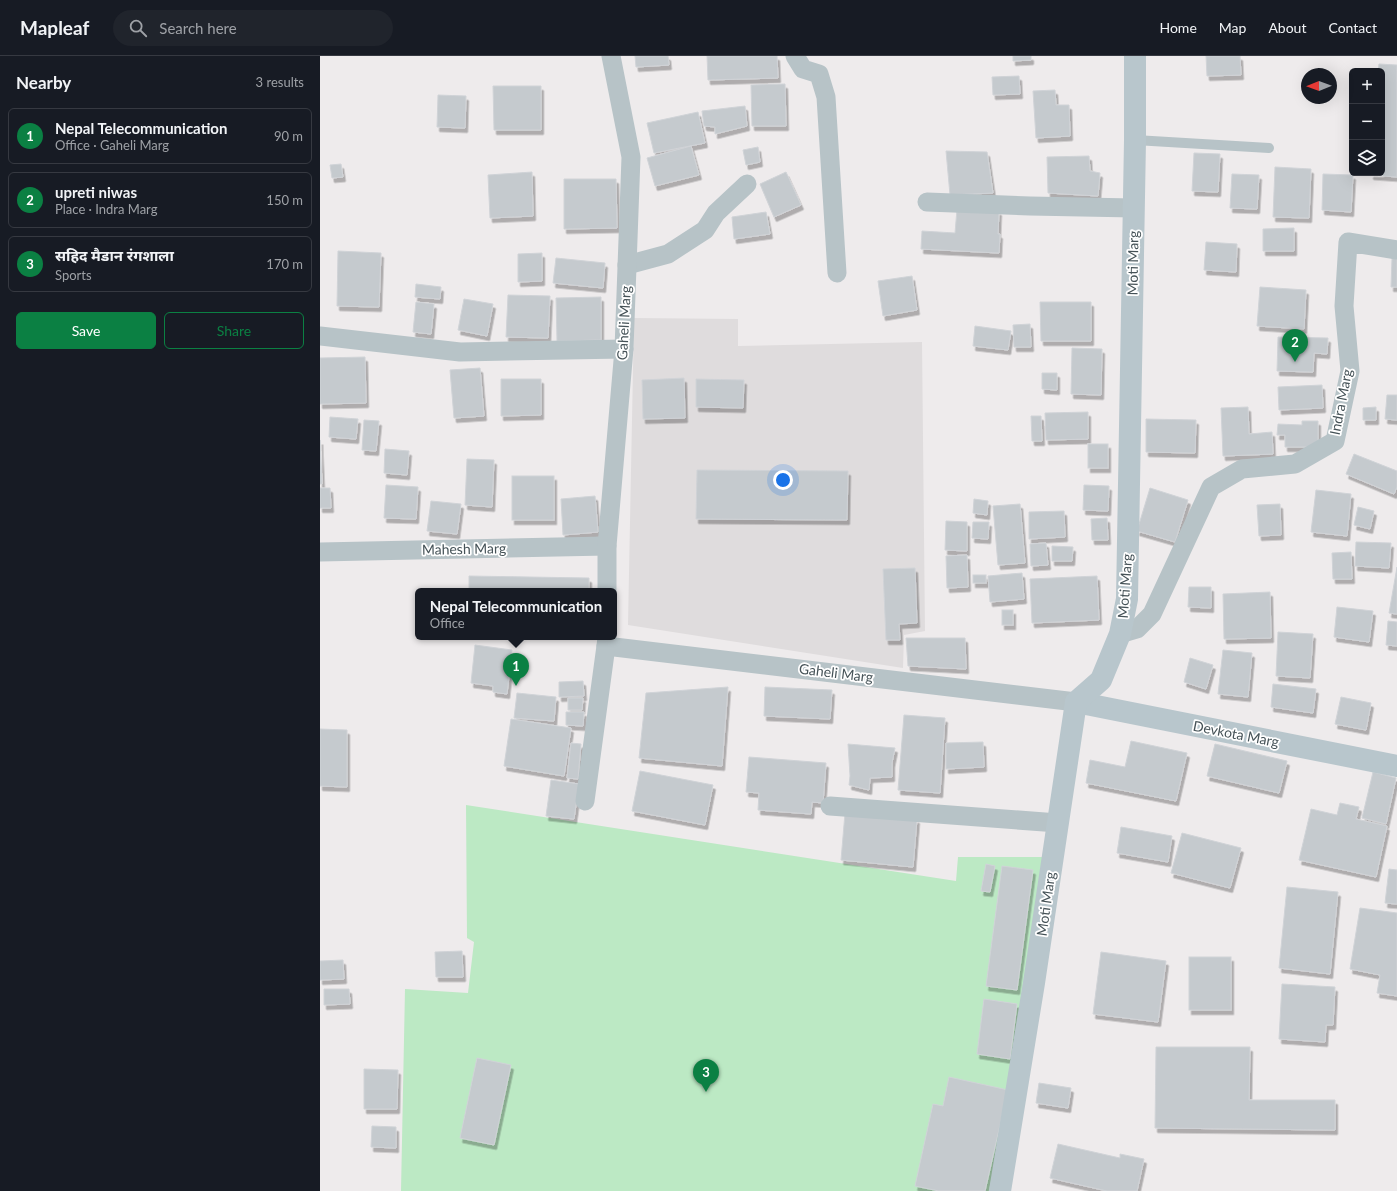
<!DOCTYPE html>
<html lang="en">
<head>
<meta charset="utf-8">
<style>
  :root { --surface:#171b24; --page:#20242c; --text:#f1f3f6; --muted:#9ea1a6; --line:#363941; --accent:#0b8043 }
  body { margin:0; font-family:Lato,"Noto Sans Devanagari",sans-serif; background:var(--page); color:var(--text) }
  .controls { position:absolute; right:12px; top:12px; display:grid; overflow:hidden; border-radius:6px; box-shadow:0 4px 16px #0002 }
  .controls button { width:36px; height:36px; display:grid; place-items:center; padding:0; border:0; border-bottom:1px solid var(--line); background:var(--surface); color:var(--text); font:20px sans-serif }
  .compass { position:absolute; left:981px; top:12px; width:36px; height:36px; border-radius:50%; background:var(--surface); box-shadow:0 4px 16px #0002; rotate:269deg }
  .you { position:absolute; left:463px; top:424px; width:14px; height:14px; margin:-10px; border:3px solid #fff; border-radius:50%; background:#1a73e8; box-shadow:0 0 0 6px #1a73e833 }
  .badge { display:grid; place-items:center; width:26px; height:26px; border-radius:50%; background:var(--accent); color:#fff; font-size:13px; font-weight:700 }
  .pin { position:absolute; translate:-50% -33px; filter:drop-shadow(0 1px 2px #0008) }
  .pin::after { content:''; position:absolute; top:21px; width:14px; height:12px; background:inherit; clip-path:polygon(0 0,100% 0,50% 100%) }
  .popup { position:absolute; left:95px; top:532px; width:202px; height:52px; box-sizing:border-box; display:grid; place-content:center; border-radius:6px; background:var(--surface); filter:drop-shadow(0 1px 3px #0005); font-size:13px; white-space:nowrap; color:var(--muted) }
  .popup b { font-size:15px; color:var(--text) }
  .popup::after { content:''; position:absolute; left:50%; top:100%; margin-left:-8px; border:8px solid transparent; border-top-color:var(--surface) }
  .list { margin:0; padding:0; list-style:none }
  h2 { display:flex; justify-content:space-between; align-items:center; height:52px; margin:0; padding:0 16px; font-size:17px }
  h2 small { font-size:13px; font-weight:400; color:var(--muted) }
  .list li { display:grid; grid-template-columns:26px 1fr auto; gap:12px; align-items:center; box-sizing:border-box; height:56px; margin:0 8px 8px; padding:0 8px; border:1px solid var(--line); border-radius:6px }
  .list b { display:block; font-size:15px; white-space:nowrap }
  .list p { margin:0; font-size:13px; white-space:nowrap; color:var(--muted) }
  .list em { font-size:13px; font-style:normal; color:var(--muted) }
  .actions { display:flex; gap:8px; padding:12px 16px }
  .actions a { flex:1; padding:9px 0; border:1px solid var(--accent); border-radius:6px; text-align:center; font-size:14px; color:var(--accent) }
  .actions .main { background:var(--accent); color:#fff }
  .icon { flex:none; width:22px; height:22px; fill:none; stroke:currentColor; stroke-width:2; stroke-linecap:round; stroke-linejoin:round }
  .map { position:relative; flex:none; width:1077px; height:1135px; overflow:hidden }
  header { display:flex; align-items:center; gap:24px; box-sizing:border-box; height:56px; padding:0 20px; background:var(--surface); border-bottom:1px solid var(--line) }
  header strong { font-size:19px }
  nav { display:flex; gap:22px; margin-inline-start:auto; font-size:14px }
  .search { width:280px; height:36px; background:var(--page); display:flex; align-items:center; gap:10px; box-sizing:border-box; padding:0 14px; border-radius:22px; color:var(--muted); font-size:15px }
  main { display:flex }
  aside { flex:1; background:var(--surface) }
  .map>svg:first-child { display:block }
</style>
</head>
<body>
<header>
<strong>Mapleaf</strong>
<div class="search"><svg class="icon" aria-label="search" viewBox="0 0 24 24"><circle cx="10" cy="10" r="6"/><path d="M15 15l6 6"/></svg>Search here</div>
<nav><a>Home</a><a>Map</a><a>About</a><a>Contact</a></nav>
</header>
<main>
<aside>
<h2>Nearby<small>3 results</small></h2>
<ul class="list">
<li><span class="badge">1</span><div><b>Nepal Telecommunication</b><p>Office · Gaheli Marg</p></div><em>90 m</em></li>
<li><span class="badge">2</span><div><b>upreti niwas</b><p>Place · Indra Marg</p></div><em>150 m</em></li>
<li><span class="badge">3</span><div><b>सहिद मैडान रंगशाला</b><p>Sports</p></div><em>170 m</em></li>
</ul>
<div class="actions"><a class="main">Save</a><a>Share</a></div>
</aside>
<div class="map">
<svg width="1077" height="1135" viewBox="0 0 1077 1135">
  <defs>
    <filter id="shadow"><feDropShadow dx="2.5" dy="4.5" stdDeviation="0" flood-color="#0004"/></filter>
  </defs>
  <rect width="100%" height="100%" fill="#eeebec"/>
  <polygon fill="#dfdcdd" points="314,262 418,263 418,290 602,286 605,575 584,579 583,612 308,569"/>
  <polygon fill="#bce9c4" points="146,749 636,825 638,801 728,801 673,1135 81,1135 85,933 148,937 154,886 147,882"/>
  <g fill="#c5cace" stroke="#d0d3d7" filter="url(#shadow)">
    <polygon points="315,0 348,0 349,9 316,11"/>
    <polygon points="387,0 457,0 458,22 388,24"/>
    <polygon points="693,0 711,0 711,4 693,5"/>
    <polygon points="886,0 920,0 921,19 887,20"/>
    <polygon points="1059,8 1077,9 1077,121 1051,119 1051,117 1062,117 1062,15 1058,15"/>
    <polygon points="699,20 700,38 673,39 672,21"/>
    <polygon points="465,28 466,70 432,70 431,29"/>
    <polygon points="173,30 221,30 221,74 174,74"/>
    <polygon points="735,34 736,49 749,49 750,80 716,82 713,35"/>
    <polygon points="118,39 146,40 145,72 117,71"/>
    <polygon points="425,50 427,70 395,78 395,71 384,70 382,55"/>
    <polygon points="378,56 385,87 334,97 327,67"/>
    <polygon points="371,90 379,119 335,130 327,102"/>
    <polygon points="438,91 440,106 426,109 423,94"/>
    <polygon points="626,95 667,96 673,137 630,139"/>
    <polygon points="874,97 900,98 898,136 872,135"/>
    <polygon points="769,100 770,115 780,117 778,140 728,137 727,101"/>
    <polygon points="21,108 23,121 12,122 10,109"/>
    <polygon points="955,111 991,113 989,162 953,161"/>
    <polygon points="212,116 213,160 170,162 168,119"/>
    <polygon points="466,116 481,149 454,161 440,128"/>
    <polygon points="912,118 939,119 937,153 910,152"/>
    <polygon points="1003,118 1033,119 1031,156 1002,154"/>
    <polygon points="244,123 296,123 297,172 244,173"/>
    <polygon points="637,153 679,155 678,178 680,178 679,197 601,193 602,175 635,177"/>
    <polygon points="446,156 450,178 414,183 412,161"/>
    <polygon points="974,172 974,195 943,195 943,173"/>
    <polygon points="886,186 917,188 916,216 884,214"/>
    <polygon points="18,195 61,197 59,251 17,250"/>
    <polygon points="222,197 222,225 198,226 198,198"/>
    <polygon points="236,202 285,207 283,232 233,227"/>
    <polygon points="1072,202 1077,202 1077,231 1071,231"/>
    <polygon points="592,220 597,254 563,260 558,225"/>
    <polygon points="96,228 121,231 120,243 95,241"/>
    <polygon points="940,231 986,234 984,273 937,270"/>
    <polygon points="188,239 230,240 228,282 186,281"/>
    <polygon points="281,241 281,284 237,285 236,242"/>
    <polygon points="144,243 173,248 167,280 138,274"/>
    <polygon points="96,246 114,248 111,278 93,276"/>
    <polygon points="720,246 771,246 771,285 721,285"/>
    <polygon points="710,268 711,291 694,291 693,269"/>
    <polygon points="655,270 691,275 688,294 653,290"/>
    <polygon points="958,281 1008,282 1007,298 994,297 993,316 957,315"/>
    <polygon points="752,292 782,293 781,339 751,338"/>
    <polygon points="45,301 46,347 0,348 0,302"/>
    <polygon points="160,312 164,360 134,362 130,314"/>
    <polygon points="722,317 737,317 737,334 722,333"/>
    <polygon points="364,322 365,362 323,363 322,324"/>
    <polygon points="181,323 221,323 221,359 181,360"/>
    <polygon points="376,323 424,324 423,352 376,351"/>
    <polygon points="1002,329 1003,352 959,354 958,331"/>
    <polygon points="1067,339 1077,339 1077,364 1065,363"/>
    <polygon points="928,351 929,378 952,376 953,398 903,400 901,352"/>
    <polygon points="1056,351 1056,364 1043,364 1043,352"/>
    <polygon points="768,356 768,383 726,384 725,357"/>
    <polygon points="711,360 721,360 722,385 712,385"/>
    <polygon points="10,361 38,363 36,383 9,381"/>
    <polygon points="826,363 876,364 875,397 826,396"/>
    <polygon points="44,364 59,365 56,395 42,394"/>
    <polygon points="982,365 998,365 998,391 965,391 965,379 957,379 958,368 982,369"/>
    <polygon points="0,384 2,428 0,428"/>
    <rect x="768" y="388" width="20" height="24"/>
    <polygon points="65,393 89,395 87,419 64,417"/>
    <polygon points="1034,398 1077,415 1077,431 1074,438 1026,418"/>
    <polygon points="147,403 174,404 172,451 145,449"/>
    <polygon points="377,414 528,415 527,464 376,463"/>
    <rect x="192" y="420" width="42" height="44"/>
    <polygon points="66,429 98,431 96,463 64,462"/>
    <polygon points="764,429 789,430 788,455 763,454"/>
    <polygon points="0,432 10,432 11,452 0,452"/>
    <polygon points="830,432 868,444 855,486 817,475"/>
    <polygon points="996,434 1031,438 1027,480 991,476"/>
    <polygon points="275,440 278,476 243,479 241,443"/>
    <polygon points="654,443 668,445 667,459 653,457"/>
    <polygon points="111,445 141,448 137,478 107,475"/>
    <polygon points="700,448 705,507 678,509 673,450"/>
    <polygon points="960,448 961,479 939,480 937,449"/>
    <polygon points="1038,451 1054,455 1050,473 1034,469"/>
    <polygon points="744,455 745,481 709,483 709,456"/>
    <polygon points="787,462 788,484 772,484 771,463"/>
    <polygon points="626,465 647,466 647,495 625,494"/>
    <polygon points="653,466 669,466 668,483 652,482"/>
    <polygon points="1036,486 1071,487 1069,512 1035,510"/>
    <polygon points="726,487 728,509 711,510 710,488"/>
    <polygon points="732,490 753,491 752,505 732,505"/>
    <polygon points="1031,496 1032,523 1013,523 1012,497"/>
    <polygon points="647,499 648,531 627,532 626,500"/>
    <polygon points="1077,511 1077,558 1069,557"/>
    <polygon points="595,512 597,567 579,568 580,584 566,584 563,513"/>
    <polygon points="702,517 704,543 670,546 668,520"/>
    <rect x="653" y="519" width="13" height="8"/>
    <polygon points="149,520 269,522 269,535 149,535"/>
    <polygon points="777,520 779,564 712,567 710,523"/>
    <polygon points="869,531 891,531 891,552 868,551"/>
    <polygon points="950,536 951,582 904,583 903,538"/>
    <polygon points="1017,551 1053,555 1049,586 1014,581"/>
    <rect x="682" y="554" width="11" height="15"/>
    <polygon points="1068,565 1077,566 1077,590 1066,589"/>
    <polygon points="958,576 993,578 990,622 956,620"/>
    <polygon points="586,582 645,582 646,613 588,610"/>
    <polygon points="155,589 192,594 187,638 173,636 173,630 151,627"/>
    <polygon points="903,594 932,597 928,641 898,638"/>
    <polygon points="870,602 893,609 886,633 864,626"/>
    <polygon points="263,625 264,640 239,641 239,626"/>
    <polygon points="953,628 996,633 993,657 951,651"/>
    <polygon points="408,631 402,710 319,702 326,637"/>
    <polygon points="445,631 512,634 510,663 444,660"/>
    <polygon points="197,637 236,641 234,665 194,662"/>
    <polygon points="1021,641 1051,647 1046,674 1015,668"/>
    <polygon points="248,642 263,642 262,654 248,654"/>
    <polygon points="246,656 264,656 263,670 246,669"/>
    <polygon points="584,659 625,662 620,737 578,734"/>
    <polygon points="191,663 251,672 244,720 184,710"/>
    <polygon points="0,673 27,674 27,731 0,730"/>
    <polygon points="811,685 867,697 856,745 766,727 770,704 805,711"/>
    <polygon points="663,686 664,711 626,713 626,687"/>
    <polygon points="251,687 261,688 258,723 247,722"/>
    <polygon points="528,688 575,692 572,707 572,721 550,722 549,734 529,729 530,720"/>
    <polygon points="895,688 967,705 959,737 887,720"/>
    <polygon points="429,701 506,707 503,747 492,746 491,758 438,754 439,737 426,736"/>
    <polygon points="320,715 393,729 385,769 312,755"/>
    <polygon points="1053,716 1076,722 1066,768 1042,762"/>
    <polygon points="231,724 259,728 254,763 226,760"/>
    <polygon points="1020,747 1039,751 1036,763 1067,770 1056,821 979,804 991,753 1017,759"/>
    <polygon points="525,757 597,763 593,811 521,804"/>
    <polygon points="801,771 852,780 848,806 797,797"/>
    <polygon points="862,777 921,792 910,832 851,817"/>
    <polygon points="666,808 675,810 670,836 661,835"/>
    <polygon points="682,810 713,814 697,934 666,930"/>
    <polygon points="1069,813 1077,814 1077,848 1065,847"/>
    <polygon points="967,831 1018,836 1010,918 959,912"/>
    <polygon points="1040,852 1077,857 1077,940 1057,937 1060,919 1030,913"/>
    <polygon points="142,895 143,921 116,921 115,896"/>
    <polygon points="781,896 846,905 838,966 773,958"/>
    <rect x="869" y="901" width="42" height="53"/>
    <polygon points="23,904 24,923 0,924 0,905"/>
    <polygon points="962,928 1015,931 1013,969 1006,969 1005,986 959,983"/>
    <polygon points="4,933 29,933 30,948 4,949"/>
    <polygon points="664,943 697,948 690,1003 657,998"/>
    <polygon points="836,991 930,991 929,1044 1015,1044 1015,1074 835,1072"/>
    <polygon points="157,1002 191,1009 174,1089 140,1082"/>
    <polygon points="44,1013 78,1014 77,1053 44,1053"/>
    <polygon points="629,1021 688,1034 665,1135 619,1135 595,1130 613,1048 623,1050"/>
    <polygon points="719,1027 751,1032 748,1052 716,1047"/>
    <polygon points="52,1070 76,1071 76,1092 51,1091"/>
    <polygon points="738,1088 800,1102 800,1098 824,1103 817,1135 787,1135 730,1122"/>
  </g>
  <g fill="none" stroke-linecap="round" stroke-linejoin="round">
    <polyline stroke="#b7c3c7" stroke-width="10" points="815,84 949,92"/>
    <g stroke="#b7c3c7" stroke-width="19">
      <polyline points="475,0 483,13 499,18 506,41 517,217"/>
      <polyline points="607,146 710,150 814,152"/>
      <polyline points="307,209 348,198 385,174 396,157 427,128"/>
      <polyline points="0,280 140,296 304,293"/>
      <polyline points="0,496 287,490"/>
      <polyline points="287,535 287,490 304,293 311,101 291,0"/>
      <polyline points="800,578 817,573 832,558 891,431 922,413 975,408 1015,385 1030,315 1024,250 1028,186 1077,194"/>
      <polyline points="287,581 286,590 756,646"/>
      <polyline points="265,745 286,590"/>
      <polyline points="510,750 738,767"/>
    </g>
    <g stroke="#b8c6cc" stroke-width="22">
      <polyline points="756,646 1077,710"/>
      <polyline points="680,1135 714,927 756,646 781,624 800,578 807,543 815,84 815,0"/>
    </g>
  </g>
  <g text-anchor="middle" stroke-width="3.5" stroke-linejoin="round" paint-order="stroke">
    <g font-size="14" fill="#455257" stroke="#fff">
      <text transform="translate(813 207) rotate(-89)" y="5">Moti Marg</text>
      <text transform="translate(304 267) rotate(-87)" y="5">Gaheli Marg</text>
      <text transform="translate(1021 346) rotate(-79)" y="5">Indra Marg</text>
      <text transform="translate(144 493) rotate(-1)" y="5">Mahesh Marg</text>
      <text transform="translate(805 530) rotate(-86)" y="5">Moti Marg</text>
      <text transform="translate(516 617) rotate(7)" y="5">Gaheli Marg</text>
      <text transform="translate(916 678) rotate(11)" y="5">Devkota Marg</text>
      <text transform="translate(726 848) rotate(-82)" y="5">Moti Marg</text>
    </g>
  </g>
</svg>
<div class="controls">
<button>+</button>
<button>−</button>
<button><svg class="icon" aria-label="layers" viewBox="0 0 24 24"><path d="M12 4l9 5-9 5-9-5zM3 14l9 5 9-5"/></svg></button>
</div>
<svg class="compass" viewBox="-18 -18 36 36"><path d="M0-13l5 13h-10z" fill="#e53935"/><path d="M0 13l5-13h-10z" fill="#9ea1a6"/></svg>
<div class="you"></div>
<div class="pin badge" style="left:196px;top:630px">1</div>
<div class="popup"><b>Nepal Telecommunication</b>Office</div>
<div class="pin badge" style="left:975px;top:306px">2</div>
<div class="pin badge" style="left:386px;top:1036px">3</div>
</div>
</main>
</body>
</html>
